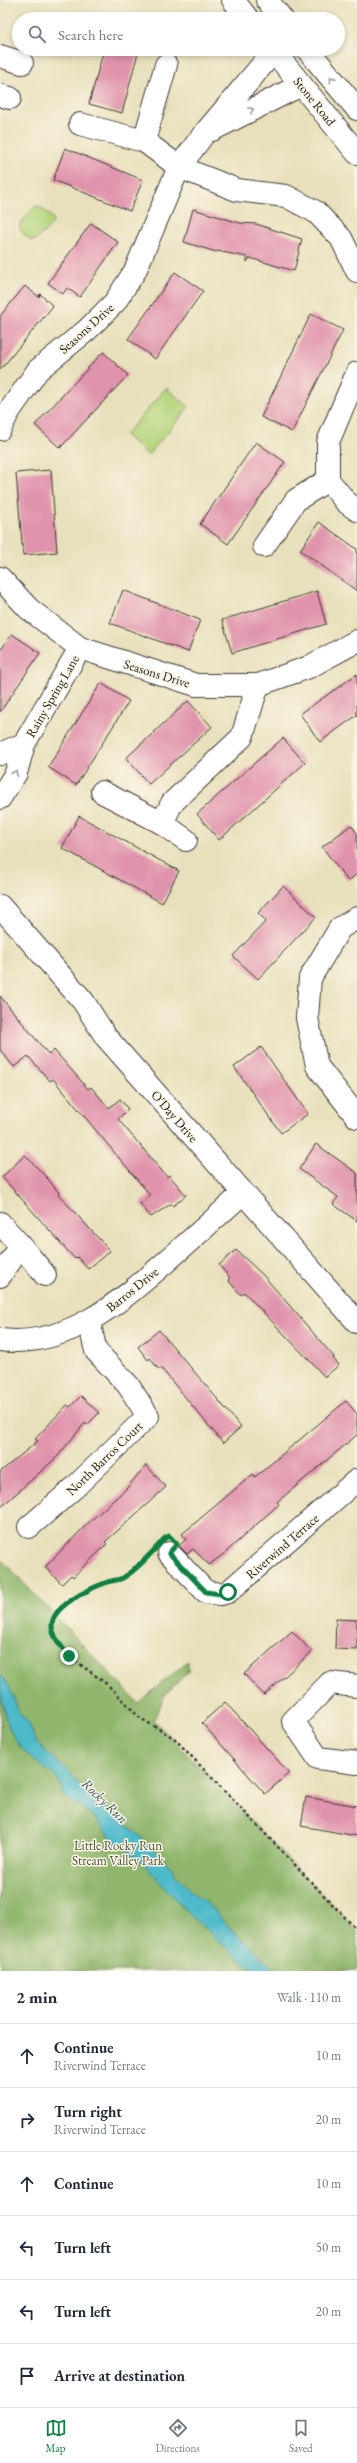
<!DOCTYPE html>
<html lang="en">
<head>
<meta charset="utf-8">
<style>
  :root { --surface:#fff; --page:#f2f2f3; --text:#1f2937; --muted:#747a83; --line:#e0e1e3; --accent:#0b8043 }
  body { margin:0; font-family:"EB Garamond",serif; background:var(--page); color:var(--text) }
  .stop { position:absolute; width:12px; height:12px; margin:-9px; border:3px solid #0b8043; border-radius:50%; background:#fff }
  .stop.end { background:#0b8043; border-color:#fff; box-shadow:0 1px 4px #0008 }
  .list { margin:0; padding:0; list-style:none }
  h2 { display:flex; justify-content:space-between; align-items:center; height:52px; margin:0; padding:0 16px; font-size:17px }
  h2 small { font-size:13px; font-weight:400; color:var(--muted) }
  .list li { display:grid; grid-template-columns:26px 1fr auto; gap:12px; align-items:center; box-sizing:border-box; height:64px; padding:0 16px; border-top:1px solid var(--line) }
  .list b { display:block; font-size:15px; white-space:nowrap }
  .list p { margin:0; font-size:13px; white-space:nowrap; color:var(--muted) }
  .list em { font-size:13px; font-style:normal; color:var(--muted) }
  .icon { flex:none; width:22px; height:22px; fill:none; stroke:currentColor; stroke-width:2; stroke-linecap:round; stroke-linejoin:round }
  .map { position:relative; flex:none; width:357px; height:1971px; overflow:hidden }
  .search { position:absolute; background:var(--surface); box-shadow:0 2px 6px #0003; left:12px; right:12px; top:12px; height:44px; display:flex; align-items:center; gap:10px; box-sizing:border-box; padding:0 14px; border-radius:22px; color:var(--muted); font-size:15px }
  .sheet { height:436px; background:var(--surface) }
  nav { display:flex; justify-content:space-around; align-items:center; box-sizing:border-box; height:56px; border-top:1px solid var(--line); background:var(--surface); font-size:11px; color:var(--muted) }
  nav a { display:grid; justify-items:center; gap:2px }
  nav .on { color:var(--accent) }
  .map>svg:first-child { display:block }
</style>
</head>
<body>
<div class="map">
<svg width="357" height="1971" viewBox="0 0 357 1971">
  <rect width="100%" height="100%" fill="#fcf5e5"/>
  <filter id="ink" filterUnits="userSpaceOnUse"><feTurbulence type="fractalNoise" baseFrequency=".025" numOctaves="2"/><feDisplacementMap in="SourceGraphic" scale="8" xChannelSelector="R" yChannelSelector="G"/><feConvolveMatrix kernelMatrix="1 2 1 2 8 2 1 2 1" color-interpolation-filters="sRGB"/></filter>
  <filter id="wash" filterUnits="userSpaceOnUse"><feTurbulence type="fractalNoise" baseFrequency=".012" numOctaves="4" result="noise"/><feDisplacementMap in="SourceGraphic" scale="16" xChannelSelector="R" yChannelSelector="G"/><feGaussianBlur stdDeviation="0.9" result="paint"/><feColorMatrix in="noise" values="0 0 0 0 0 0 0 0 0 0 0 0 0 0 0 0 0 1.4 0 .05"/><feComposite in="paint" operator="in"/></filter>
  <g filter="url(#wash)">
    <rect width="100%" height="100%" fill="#e8e0bc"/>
    <g fill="#b4d57d" stroke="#68784c">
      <polygon points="35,206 39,206 52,217 53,223 36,240 30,240 20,230 20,224"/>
      <polygon points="166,388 189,407 148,455 125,435"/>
    </g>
    <polygon fill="#8fb66c" stroke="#566944" points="0,1558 138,1703 188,1661 188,1672 165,1695 154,1720 357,1931 357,1971 0,1971"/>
    <path fill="#4ebaca" stroke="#356b73" d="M0,1674L9,1686L19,1713L29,1723L35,1740L39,1745L72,1775L86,1793L96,1799L144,1840L171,1867L175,1875L194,1894L211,1906L226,1924L276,1971H253L187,1912L142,1862L111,1839L94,1817L64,1796C60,1770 41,1770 25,1752C5,1731 0,1701 0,1674Z"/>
    <g id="blocks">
      <g fill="#e093ac">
        <polygon points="104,49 139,49 122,113 89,104"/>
        <polygon points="65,148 143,180 130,211 53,180"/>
        <polygon points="193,209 240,223 256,224 302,239 294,271 250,258 247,262 247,257 217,251 216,252 184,242"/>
        <polygon points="91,223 118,242 80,297 67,288 63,294 48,283"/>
        <polygon points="175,272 203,291 155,359 128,339"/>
        <polygon points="25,286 39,297 40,294 53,306 0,370 0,316"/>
        <polygon points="311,314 343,330 292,432 261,417"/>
        <polygon points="103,352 128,375 60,448 35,425"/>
        <polygon points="256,442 285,462 228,544 200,524"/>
        <polygon points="51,470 57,552 23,555 16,473"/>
        <polygon points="319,522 357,549 357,591 300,550"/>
        <polygon points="123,590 200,620 188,652 110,623"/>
        <polygon points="317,591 326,624 232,653 222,620"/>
        <polygon points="12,634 40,653 0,712 0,651"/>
        <polygon points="357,674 357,715 320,742 300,714"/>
        <polygon points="101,683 129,701 76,785 48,767"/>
        <polygon points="188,701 212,727 149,784 126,758"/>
        <polygon points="283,738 305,763 219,840 197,814"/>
        <polygon points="79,816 179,871 162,903 62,848"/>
        <polygon points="351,825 357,833 357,874 348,881 322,847"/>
        <polygon points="283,886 316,917 258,979 233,956 266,921 258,913"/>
        <polygon points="0,996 49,1055 54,1050 88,1089 91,1087 109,1108 120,1099 128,1109 118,1119 167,1177 169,1175 186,1195 173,1206 171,1204 151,1217 140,1204 150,1195 53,1079 50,1081 28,1056 14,1067 0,1050"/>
        <polygon points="261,1047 308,1114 281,1133 234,1067"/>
        <polygon points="316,1144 357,1173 357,1221 333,1204 338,1197 299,1169"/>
        <polygon points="25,1155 48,1179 59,1193 58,1194 110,1251 88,1269 77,1257 75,1259 2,1177"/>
        <polygon points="236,1250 263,1275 334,1357 333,1358 339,1365 325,1377 244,1292 241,1295 228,1280 230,1278 219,1265"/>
        <polygon points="159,1330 241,1427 223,1443 161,1368 159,1370 150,1358 148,1360 138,1347"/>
        <polygon points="81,1396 99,1413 87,1425 85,1423 57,1457 0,1508 0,1472 38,1441 35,1439 67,1405 70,1407"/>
        <polygon points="346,1401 357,1414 357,1435 277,1502 279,1504 226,1552 209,1565 193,1549 187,1554 179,1546 186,1539 182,1534 253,1474 255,1477"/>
        <polygon points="146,1465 166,1487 105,1542 107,1544 73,1577 71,1575 62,1584 45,1567 87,1524 126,1489"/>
        <polygon points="336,1619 357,1620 357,1650 335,1649"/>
        <polygon points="292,1631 312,1652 264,1695 244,1674"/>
        <polygon points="225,1702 289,1773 265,1794 202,1723"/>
        <polygon points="306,1797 357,1806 357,1836 301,1826"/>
      </g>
    </g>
  </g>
  <g filter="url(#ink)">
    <use href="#blocks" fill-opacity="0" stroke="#3b3934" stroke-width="1"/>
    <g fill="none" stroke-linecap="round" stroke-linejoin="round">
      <g stroke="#3b3934" stroke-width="24">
        <g id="minor">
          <polyline points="0,56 22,63"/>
          <polyline points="166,65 144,141 179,167 237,190 286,196 316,212 341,238 357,271"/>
          <polyline points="0,95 10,98"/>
          <polyline points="80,124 144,141"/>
          <polyline points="212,130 301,85"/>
          <polyline points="357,373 328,442 328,480 346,502 357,510"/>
          <polyline points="0,429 8,413 38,370 87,330 115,302 135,271 179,167 204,134 274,51"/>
          <polyline points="264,546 296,500 328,480"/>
          <polyline points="0,578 29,609 80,648 196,685 258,685 309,667 357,641"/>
          <polyline points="0,754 24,744"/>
          <polyline points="102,792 162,823 186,840"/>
          <polyline points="0,798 16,773 24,744 80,648"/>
          <polyline points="162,823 172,803 242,737 258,685"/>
          <polyline points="0,906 83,1001 106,1037 357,1322"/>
          <polyline points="357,918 340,928 310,978 307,1018 317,1066 357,1117"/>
          <polyline points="0,1223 21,1246 0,1276"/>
          <polyline points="21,1246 45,1275"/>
          <path d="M0,1340C68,1348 120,1302 168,1260C193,1238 218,1216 243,1193"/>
          <polyline points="29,1527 74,1488 148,1416 128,1385 96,1351 89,1322"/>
          <polyline points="169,1553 206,1592 221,1594 228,1592 357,1480"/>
          <polyline points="357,1686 330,1683 293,1721 318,1758 357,1763"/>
        </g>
      </g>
      <g stroke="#3b3934" stroke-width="24">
        <g id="major">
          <polyline points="233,0 248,19"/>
          <polyline points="267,0 282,19"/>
          <polyline points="272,49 357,153"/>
          <polyline points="307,49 357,109"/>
        </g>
      </g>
      <polyline stroke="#3b3934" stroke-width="2.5" stroke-dasharray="3 3" stroke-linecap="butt" points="149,1555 122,1578 103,1583 68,1602 56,1612 52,1627 60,1645 69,1656 108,1685 140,1718 174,1738 357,1930"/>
      <use href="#minor" stroke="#fff" stroke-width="22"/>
      <use href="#major" stroke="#fff" stroke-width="22"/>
    </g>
    <defs><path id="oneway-chevron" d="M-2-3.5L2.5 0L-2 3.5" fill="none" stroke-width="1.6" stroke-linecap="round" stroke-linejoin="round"/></defs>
    <g stroke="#999">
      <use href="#oneway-chevron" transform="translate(332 79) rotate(-129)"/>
      <use href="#oneway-chevron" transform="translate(251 110) rotate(-27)"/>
      <use href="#oneway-chevron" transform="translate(15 773) rotate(-68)"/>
    </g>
  </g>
  <g fill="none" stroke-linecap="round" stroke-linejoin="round" filter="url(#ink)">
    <path stroke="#0b8043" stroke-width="5" d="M69,1656C63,1649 53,1638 52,1627C50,1607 89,1589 105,1583C111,1580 117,1581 123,1578C139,1568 152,1552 165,1538L169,1536L177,1544L169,1553L206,1592L221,1594L228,1592"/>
  </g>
  <g text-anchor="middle" stroke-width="3" stroke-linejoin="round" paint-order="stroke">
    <g font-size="13" fill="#1c1c1c" stroke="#fcf5e5">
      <text transform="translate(315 101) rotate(51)" y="5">Stone Road</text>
      <text transform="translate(86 328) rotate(-42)" y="5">Seasons Drive</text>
      <text transform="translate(157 673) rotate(17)" y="5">Seasons Drive</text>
      <text transform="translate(52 696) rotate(-60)" y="5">Rainy Spring Lane</text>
      <text transform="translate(175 1116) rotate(49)" y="5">O'Day Drive</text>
      <text transform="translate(132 1289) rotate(-39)" y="5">Barros Drive</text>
      <text transform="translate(104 1458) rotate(-44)" y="5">North Barros Court</text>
      <text transform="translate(282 1546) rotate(-41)" y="5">Riverwind Terrace</text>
    </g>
    <g font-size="13" fill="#4a5439" stroke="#fcf5e5">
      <text x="118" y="1850">Little Rocky Run<tspan x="118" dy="15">Stream Valley Park</tspan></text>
    </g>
    <g font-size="14" font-style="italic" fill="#305b62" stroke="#fcf5e5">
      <text transform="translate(105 1801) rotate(44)" y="5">Rocky Run</text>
    </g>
  </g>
</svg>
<div class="stop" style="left:228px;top:1592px"></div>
<div class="stop end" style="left:69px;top:1656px"></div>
<div class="search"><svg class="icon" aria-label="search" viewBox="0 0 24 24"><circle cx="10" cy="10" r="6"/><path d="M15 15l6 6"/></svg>Search here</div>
</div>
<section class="sheet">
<h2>2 min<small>Walk · 110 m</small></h2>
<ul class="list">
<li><svg class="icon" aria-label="ahead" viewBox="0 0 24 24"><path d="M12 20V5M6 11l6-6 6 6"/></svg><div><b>Continue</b><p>Riverwind Terrace</p></div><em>10 m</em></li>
<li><svg class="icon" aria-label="right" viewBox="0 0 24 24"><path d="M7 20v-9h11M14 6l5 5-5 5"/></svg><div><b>Turn right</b><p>Riverwind Terrace</p></div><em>20 m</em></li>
<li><svg class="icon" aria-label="ahead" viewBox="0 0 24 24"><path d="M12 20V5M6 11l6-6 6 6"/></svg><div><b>Continue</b></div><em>10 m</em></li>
<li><svg class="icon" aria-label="left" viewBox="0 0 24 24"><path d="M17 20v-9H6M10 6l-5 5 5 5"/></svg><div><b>Turn left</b></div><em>50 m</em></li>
<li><svg class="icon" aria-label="left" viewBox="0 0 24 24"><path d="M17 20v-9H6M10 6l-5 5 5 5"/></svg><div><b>Turn left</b></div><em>20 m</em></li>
<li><svg class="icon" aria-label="arrive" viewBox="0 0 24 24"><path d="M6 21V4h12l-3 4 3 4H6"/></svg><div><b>Arrive at destination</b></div></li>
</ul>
</section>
<nav>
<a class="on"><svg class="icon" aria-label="map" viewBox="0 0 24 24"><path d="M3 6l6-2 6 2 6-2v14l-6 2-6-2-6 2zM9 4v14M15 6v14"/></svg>Map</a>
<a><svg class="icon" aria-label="directions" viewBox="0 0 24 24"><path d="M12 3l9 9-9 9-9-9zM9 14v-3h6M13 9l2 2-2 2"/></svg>Directions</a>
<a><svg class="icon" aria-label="saved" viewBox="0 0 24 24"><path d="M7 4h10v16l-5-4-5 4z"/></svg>Saved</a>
</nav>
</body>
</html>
